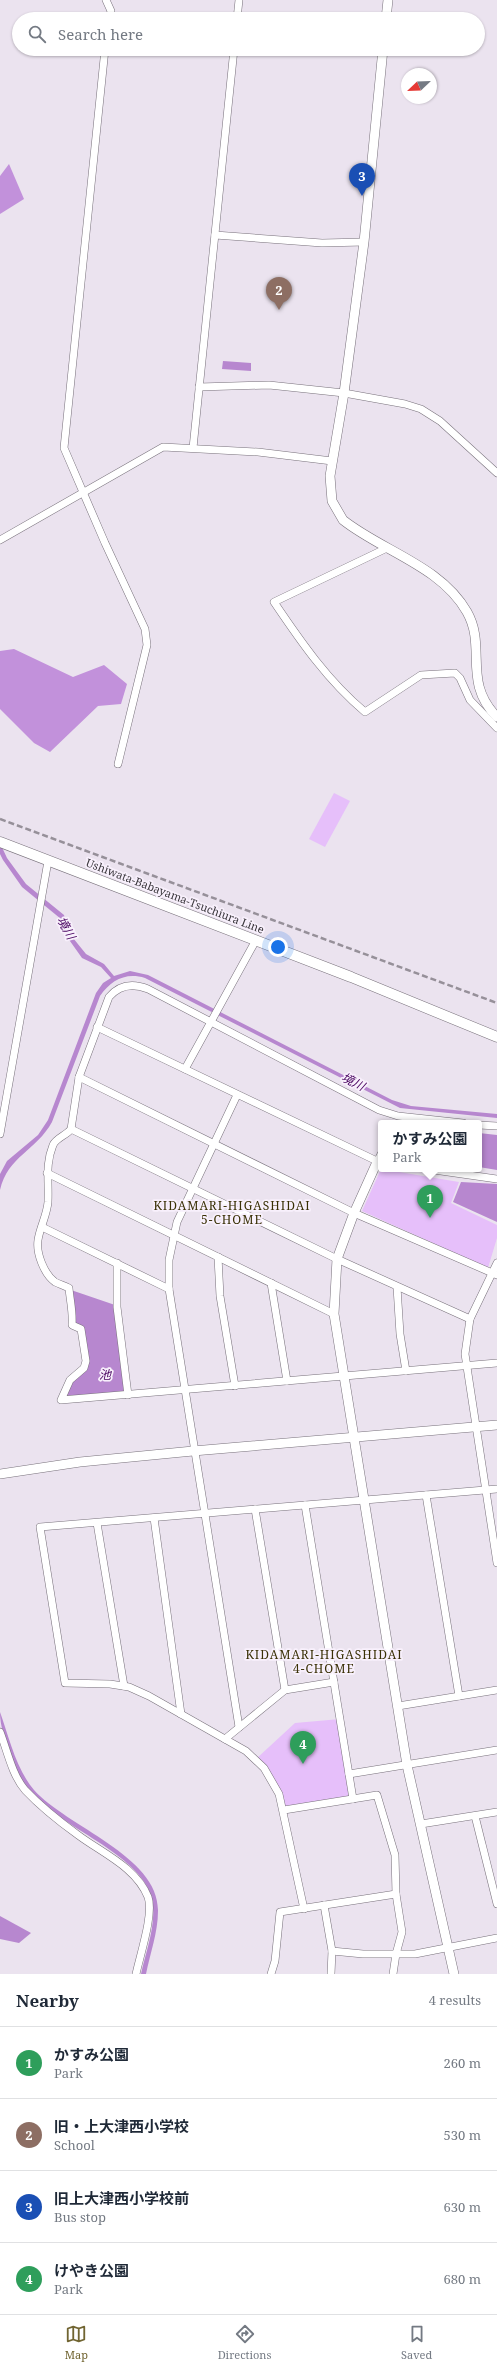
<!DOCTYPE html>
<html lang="en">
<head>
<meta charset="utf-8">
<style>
  :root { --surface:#fff; --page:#f2f2f3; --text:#1f2937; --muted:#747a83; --line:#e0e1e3; --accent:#716532 }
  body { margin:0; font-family:"Noto Serif","Noto Sans JP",serif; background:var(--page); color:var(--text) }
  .compass { position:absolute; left:401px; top:68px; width:36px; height:36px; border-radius:50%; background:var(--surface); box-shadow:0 1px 3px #0004; rotate:247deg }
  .you { position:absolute; left:278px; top:947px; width:14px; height:14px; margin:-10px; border:3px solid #fff; border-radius:50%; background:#1a73e8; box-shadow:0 0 0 6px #1a73e833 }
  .badge { display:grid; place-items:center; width:26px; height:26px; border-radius:50%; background:var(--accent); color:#fff; font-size:13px; font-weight:700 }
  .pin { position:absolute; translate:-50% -33px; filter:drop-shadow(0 1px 2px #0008) }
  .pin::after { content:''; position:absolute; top:21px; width:14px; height:12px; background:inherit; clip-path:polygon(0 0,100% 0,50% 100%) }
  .popup { position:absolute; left:378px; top:1120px; width:104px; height:52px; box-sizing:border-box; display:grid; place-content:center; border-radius:4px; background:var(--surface); filter:drop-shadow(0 1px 3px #0005); font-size:13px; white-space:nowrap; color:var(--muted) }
  .popup b { font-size:15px; color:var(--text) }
  .popup::after { content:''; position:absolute; left:50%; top:100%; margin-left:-8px; border:8px solid transparent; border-top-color:var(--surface) }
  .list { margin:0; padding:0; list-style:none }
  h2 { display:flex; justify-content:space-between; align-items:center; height:52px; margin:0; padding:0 16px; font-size:17px }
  h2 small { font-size:13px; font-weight:400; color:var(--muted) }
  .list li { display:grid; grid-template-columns:26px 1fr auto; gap:12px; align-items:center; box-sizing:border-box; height:72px; padding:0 16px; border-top:1px solid var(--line) }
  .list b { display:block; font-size:15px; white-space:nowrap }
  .list p { margin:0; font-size:13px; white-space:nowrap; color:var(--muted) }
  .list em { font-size:13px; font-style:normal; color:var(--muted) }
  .icon { flex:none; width:22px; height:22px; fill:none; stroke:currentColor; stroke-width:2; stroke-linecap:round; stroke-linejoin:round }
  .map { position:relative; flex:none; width:497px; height:1974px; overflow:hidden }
  .search { position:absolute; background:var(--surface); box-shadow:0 1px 3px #0004; left:12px; right:12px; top:12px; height:44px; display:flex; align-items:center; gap:10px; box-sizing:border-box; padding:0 14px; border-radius:22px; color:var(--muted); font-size:15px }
  .sheet { height:340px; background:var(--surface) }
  nav { display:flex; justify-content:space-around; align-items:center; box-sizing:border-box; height:56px; border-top:1px solid var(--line); background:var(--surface); font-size:11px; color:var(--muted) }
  nav a { display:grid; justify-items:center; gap:2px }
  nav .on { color:var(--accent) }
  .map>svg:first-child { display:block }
</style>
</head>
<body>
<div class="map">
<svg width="497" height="1974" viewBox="0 0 497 1974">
  <rect width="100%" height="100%" fill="#ebe3ef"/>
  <g fill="#e6bffa">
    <polygon points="334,793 350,801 325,847 309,839"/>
    <polygon points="381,1169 459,1182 451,1203 497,1225 497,1238 488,1268 362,1211"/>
    <polygon points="340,1719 353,1799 284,1810 279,1794 256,1759 295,1723"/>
  </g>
  <g fill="#c291db">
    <polygon points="9,164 24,199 0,214 0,176"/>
    <polygon points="14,649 73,677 104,665 127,684 121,704 98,706 50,752 34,743 0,709 0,651"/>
  </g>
  <g fill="#b787cf">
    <polygon points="223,361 251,363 251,371 222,369"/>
    <path d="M0,843L7,858L26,884L64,915L69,933L86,954L104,964L114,976L130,971L148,975L392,1100L411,1106L497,1114V1118L400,1108L145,978C126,972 111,980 100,996L52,1122C36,1151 8,1156 0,1190V1174L7,1161L38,1135L48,1120L96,993L103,983L111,978L101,967L82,958L65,934L61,919L22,887L3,860L0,854Z"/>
    <polygon points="479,1133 497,1135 497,1170 479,1167"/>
    <polygon points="461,1182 497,1184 497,1222 453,1202"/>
    <path d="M71,1290L115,1305L126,1393L63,1399L72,1382L86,1370L83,1328L74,1324C76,1310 72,1303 71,1290Z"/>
    <path d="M0,1712C9,1737 16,1769 34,1790C67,1827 159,1856 158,1911C158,1932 150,1954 146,1974H141C146,1951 157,1923 152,1899C140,1852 60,1829 29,1790C20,1779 15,1766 10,1752C5,1739 0,1727 0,1712Z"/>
    <polygon points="0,1916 31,1933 19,1943 0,1939"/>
  </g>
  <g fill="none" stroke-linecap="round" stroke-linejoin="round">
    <g stroke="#78717b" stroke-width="8">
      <g id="minor">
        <polyline points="106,0 111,11 109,19"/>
        <polyline points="237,19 239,0"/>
        <polyline points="105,49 64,448 105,543 145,629 147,645 118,764"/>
        <polyline points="215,235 322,243 364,242"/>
        <polyline points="199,387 269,385 344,393 405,404 421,409 440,421 497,473"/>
        <polyline points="193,448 234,49"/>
        <polyline points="0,540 163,447 258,452 332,461"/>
        <path d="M387,548L274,602C301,642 328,681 365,712L421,675L455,673L460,678L470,700L497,728"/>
        <polyline points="97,1027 381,1163"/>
        <polyline points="185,1069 256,940"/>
        <polyline points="79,1077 354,1213 497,1275"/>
        <polyline points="237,1095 177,1222 169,1260 169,1289 239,1727"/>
        <path d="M463,1123L398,1116L379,1110L148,989C133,983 120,984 109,997L79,1077L71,1129C67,1135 56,1138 53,1145C45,1165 49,1180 48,1202C47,1215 40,1227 38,1240C36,1253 44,1274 55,1282C59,1284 65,1286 69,1288C70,1301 73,1311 72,1325L81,1329L86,1361L84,1368L70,1380L61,1400L497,1363"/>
        <polyline points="479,1125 497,1126"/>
        <polyline points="71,1129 337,1259 470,1319"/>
        <polyline points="0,1134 48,861"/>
        <polyline points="377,1162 381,1154"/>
        <polyline points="427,1169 497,1179"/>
        <polyline points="47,1173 334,1314"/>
        <polyline points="42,1227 169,1289"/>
        <polyline points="218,1257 220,1296 235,1386"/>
        <polyline points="117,1263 117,1307 128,1395"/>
        <polyline points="497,1263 470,1319 465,1354 497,1563"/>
        <polyline points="271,1283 287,1381"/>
        <polyline points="397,1287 400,1334 406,1371"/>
        <polyline points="426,1495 459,1696"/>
        <polyline points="305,1505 353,1799"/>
        <polyline points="255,1509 285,1690"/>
        <polyline points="154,1518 181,1714"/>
        <polyline points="97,1523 124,1686"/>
        <polyline points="398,1706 497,1690"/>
        <path d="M0,1732C7,1750 12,1775 25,1790C41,1807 60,1822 78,1835C102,1853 136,1867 148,1897C154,1914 140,1955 136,1974"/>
        <polyline points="225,1739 285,1690 334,1682"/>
        <polyline points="349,1774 497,1750"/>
        <polyline points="284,1810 377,1795 395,1855 396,1894 402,1932 396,1954 393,1974"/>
        <polyline points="475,1816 497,1904"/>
        <polyline points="421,1824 497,1812"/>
        <polyline points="324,1905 332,1951 331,1974"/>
        <polyline points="304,1909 279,1794 264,1768 246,1751 149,1696 129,1687 110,1684 65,1683 40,1527 497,1489"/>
        <polyline points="332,1951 363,1954 415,1954 497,1938"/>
        <polyline points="271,1974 275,1961 280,1912 396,1894"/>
      </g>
    </g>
    <g stroke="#78717b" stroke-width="10">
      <g id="tertiary">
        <polyline points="386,19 388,0"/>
        <path d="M383,49L364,242L344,393L330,476L332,501L343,520C382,551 441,566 467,612C487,647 462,682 497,717"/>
        <polyline points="377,1162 354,1213 337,1259 334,1314 407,1765 454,1974"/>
        <polyline points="0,1474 80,1462 193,1451 497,1425"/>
      </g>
    </g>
    <g stroke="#78717b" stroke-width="11">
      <polyline id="secondary" points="0,842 351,977 497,1037"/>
    </g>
    <use href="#minor" stroke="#fff" stroke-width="7"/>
    <use href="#tertiary" stroke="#fff" stroke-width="9"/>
    <use href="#secondary" stroke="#fff" stroke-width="10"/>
    <polyline stroke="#969099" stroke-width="2.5" stroke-dasharray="6 3" stroke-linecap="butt" points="0,819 497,1003"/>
  </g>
  <g text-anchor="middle" stroke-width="3.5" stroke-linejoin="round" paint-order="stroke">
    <g font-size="11" fill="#3a373c" stroke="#f8f0fc">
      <text transform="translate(175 896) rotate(21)" y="4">Ushiwata-Babayama-Tsuchiura Line</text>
    </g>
    <g font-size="12" font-style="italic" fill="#47025f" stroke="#f8f0fc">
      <text transform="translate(66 928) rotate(61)" y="4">境川</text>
      <text transform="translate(353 1082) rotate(27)" y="4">境川</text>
      <text x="105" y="1379">池</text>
    </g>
    <g font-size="12" letter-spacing="1" fill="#393005" stroke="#f8f0fc">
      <text x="232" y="1210">KIDAMARI-HIGASHIDAI<tspan x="232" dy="14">5-CHOME</tspan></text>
      <text x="324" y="1659">KIDAMARI-HIGASHIDAI<tspan x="324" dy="14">4-CHOME</tspan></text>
    </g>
  </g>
</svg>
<svg class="compass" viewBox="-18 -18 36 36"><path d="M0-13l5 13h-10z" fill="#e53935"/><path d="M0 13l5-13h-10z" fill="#747a83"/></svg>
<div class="you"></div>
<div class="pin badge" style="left:430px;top:1218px;background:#2e9e5b">1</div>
<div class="popup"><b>かすみ公園</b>Park</div>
<div class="pin badge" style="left:279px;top:310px;background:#8d6e63">2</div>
<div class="pin badge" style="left:362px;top:196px;background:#1a4fb4">3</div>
<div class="pin badge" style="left:303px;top:1764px;background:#2e9e5b">4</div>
<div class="search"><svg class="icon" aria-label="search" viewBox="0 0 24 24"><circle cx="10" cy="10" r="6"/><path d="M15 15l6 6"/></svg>Search here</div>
</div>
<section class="sheet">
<h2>Nearby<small>4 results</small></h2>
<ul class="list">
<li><span class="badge" style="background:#2e9e5b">1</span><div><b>かすみ公園</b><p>Park</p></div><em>260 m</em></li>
<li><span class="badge" style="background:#8d6e63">2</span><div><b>旧・上大津西小学校</b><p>School</p></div><em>530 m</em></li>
<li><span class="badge" style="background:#1a4fb4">3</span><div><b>旧上大津西小学校前</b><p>Bus stop</p></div><em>630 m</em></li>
<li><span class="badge" style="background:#2e9e5b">4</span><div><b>けやき公園</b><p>Park</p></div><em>680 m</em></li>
</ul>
</section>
<nav>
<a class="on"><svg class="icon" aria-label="map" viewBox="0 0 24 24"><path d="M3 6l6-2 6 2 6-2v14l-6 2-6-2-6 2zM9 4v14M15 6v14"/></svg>Map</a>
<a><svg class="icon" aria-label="directions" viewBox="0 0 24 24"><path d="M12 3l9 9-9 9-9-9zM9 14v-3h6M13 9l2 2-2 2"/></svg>Directions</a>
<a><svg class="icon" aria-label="saved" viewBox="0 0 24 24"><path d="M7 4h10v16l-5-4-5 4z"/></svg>Saved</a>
</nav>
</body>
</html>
